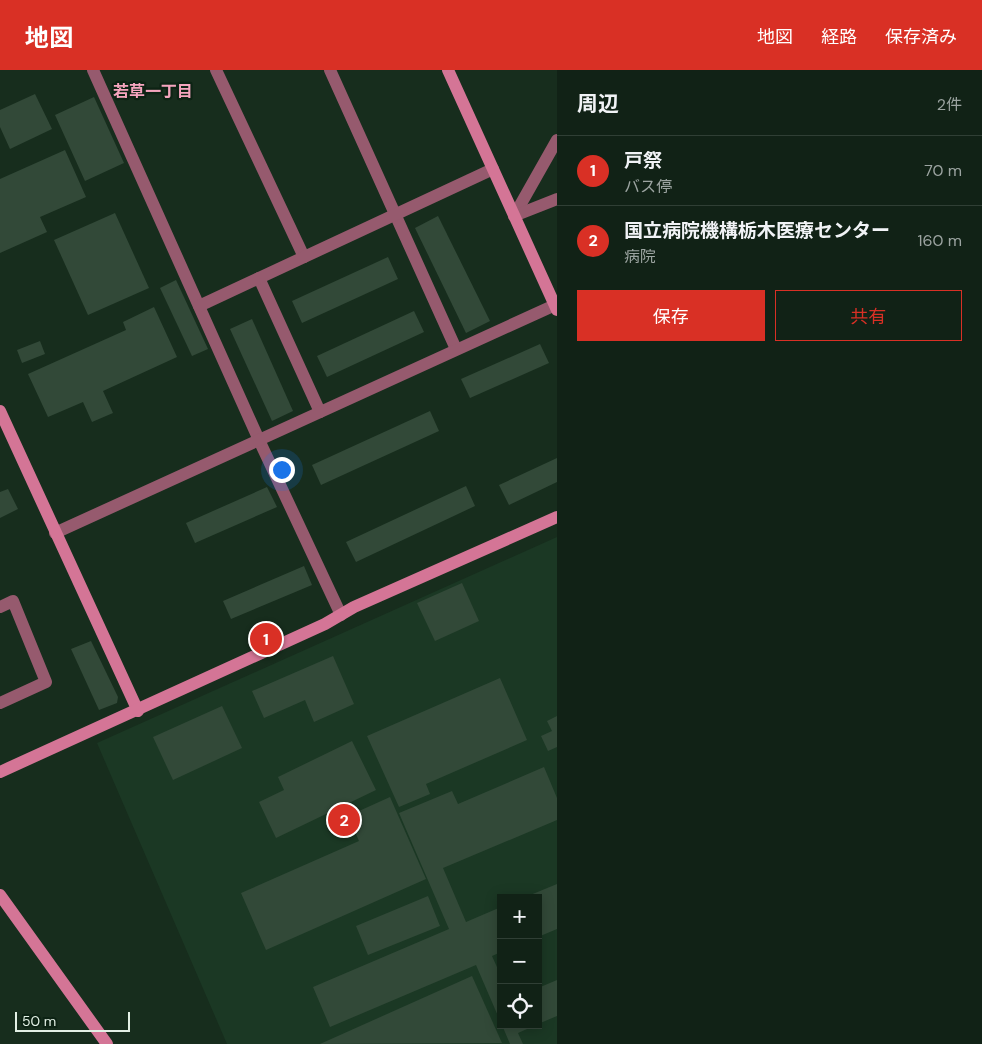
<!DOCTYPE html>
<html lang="ja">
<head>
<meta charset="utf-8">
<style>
  :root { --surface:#112216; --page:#1a2a1f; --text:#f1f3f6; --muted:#9ca4a1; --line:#303f35; --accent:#d93025 }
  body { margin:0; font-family:"DM Sans","Noto Sans JP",sans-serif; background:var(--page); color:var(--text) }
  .controls { position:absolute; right:15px; bottom:15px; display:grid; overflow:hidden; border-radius:0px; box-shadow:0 2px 12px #0003 }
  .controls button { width:45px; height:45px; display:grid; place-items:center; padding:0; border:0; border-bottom:1px solid var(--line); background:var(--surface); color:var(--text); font:25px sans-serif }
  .scale { position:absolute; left:15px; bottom:12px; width:115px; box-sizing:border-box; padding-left:5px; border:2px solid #e3f0e5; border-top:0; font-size:14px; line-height:18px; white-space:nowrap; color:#e3f0e5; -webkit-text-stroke:4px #0d2314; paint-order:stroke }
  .you { position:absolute; left:281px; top:399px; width:18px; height:18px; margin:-12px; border:4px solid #fff; border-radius:50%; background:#1a73e8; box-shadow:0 0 0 8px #1a73e833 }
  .badge { display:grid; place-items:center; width:32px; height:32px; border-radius:50%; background:var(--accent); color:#fff; font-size:16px; font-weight:700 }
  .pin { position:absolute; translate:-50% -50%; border:2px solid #fff; box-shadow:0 1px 5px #0006 }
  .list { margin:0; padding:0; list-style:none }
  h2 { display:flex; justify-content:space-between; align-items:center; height:65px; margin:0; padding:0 20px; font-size:21px }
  h2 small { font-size:16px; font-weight:400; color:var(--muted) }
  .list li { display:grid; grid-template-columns:32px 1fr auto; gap:15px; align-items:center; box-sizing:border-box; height:70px; padding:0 20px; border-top:1px solid var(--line) }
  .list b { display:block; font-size:19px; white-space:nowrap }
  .list p { margin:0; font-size:16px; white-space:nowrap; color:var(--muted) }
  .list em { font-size:16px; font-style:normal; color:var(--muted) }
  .actions { display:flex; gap:10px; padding:15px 20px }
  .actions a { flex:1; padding:11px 0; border:1px solid var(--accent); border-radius:0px; text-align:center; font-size:18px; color:var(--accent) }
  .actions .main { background:var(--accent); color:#fff }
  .icon { flex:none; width:28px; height:28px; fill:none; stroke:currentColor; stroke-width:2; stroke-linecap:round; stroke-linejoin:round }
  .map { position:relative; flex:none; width:557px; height:974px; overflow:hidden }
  header { display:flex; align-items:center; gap:30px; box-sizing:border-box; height:70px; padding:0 25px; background:var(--accent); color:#fff }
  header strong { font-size:24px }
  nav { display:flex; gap:28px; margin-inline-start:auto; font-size:18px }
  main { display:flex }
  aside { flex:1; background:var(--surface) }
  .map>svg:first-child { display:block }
</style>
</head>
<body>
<header>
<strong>地図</strong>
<nav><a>地図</a><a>経路</a><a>保存済み</a></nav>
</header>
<main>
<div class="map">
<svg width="557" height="974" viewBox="0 0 557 974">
  <rect width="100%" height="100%" fill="#172d1d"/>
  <path fill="#1b3824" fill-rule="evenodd" d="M557,467V974H227L97,673ZM501,828H538V955H501Z"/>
  <g fill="#324938">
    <polygon points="35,24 52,59 10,79 0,57 0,40"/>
    <polygon points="94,27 124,93 85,111 55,45"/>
    <polygon points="65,80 86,127 40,147 47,162 0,183 0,109"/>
    <polygon points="115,143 149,218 88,245 54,170"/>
    <polygon points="438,146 490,251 466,263 415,158"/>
    <polygon points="388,187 398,209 302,253 292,231"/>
    <polygon points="176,210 208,279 192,286 160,218"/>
    <polygon points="154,237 177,287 103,321 113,343 92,352 83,332 48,347 28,304 126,260 123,252"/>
    <polygon points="414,241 424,262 327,307 317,286"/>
    <polygon points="252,249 293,341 272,351 230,259"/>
    <polygon points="40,271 45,284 22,293 17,280"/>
    <polygon points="540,274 549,293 470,328 461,309"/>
    <polygon points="430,341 439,361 321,415 312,395"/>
    <polygon points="557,388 557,412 509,435 499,415"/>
    <polygon points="466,416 475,436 356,492 346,472"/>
    <polygon points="267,417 277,437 195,473 186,453"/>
    <polygon points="8,419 18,439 0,448 0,422"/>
    <polygon points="304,496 312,515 231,549 223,531"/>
    <polygon points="462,513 479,551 435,571 417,533"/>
    <polygon points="91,571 118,627 117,633 99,640 71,579"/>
    <polygon points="333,586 354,634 314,652 305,630 264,648 252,621"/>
    <polygon points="500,608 527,670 426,714 430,724 399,737 367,666"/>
    <polygon points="222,636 242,678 173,710 153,667"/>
    <polygon points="557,646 557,677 548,681 541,666 552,661 547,651"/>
    <polygon points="352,671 376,720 276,768 259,732 284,720 278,707"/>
    <polygon points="544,697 557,728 557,750 443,798 466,852 501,837 501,882 492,886 501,906 501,953 476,895 330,957 313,917 449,859 399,743 452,721 458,734"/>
    <polygon points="390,727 426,809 266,880 241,823 359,771 348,746"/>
    <polygon points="557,814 557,859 538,867 538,828 523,828"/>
    <polygon points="428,826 440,856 368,885 356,856"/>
    <polygon points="472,906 502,973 320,974"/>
    <polygon points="557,910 557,946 538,954 538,918"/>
    <polygon points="502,955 536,955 518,963 523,974 510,974"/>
  </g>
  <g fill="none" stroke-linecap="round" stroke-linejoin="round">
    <g stroke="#965a6e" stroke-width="12">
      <polyline points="93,0 259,370 341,545"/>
      <polyline points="216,0 304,187"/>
      <polyline points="330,0 456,279"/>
      <polyline points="514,146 557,70"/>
      <polyline points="514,146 557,129"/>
      <polyline points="259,208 320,342"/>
      <polyline points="199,236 493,99"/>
      <polyline points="55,463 555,235"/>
      <polyline points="0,537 13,531 46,612 0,633"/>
    </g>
    <g stroke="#d47596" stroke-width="12">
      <polyline points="448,0 557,240"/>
      <polyline points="0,341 138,641"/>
      <polyline points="0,702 325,554 354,537 557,447"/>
      <polyline points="0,825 107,974"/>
    </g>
  </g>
  <g text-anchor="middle" stroke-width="4.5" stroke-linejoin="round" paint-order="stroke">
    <g font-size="16" font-weight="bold" fill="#f5a5be" stroke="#0d2314">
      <text x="153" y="27">若草一丁目</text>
    </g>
  </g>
</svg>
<div class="controls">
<button>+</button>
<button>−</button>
<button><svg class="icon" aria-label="locate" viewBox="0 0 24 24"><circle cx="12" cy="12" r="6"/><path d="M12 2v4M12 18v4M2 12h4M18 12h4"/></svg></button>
</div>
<div class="scale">50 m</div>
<div class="you"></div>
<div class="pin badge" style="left:266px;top:569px">1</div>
<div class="pin badge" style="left:344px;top:750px">2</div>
</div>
<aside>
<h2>周辺<small>2件</small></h2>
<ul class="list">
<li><span class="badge">1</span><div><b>戸祭</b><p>バス停</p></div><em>70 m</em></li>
<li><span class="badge">2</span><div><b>国立病院機構栃木医療センター</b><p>病院</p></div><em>160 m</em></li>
</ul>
<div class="actions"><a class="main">保存</a><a>共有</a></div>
</aside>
</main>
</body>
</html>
